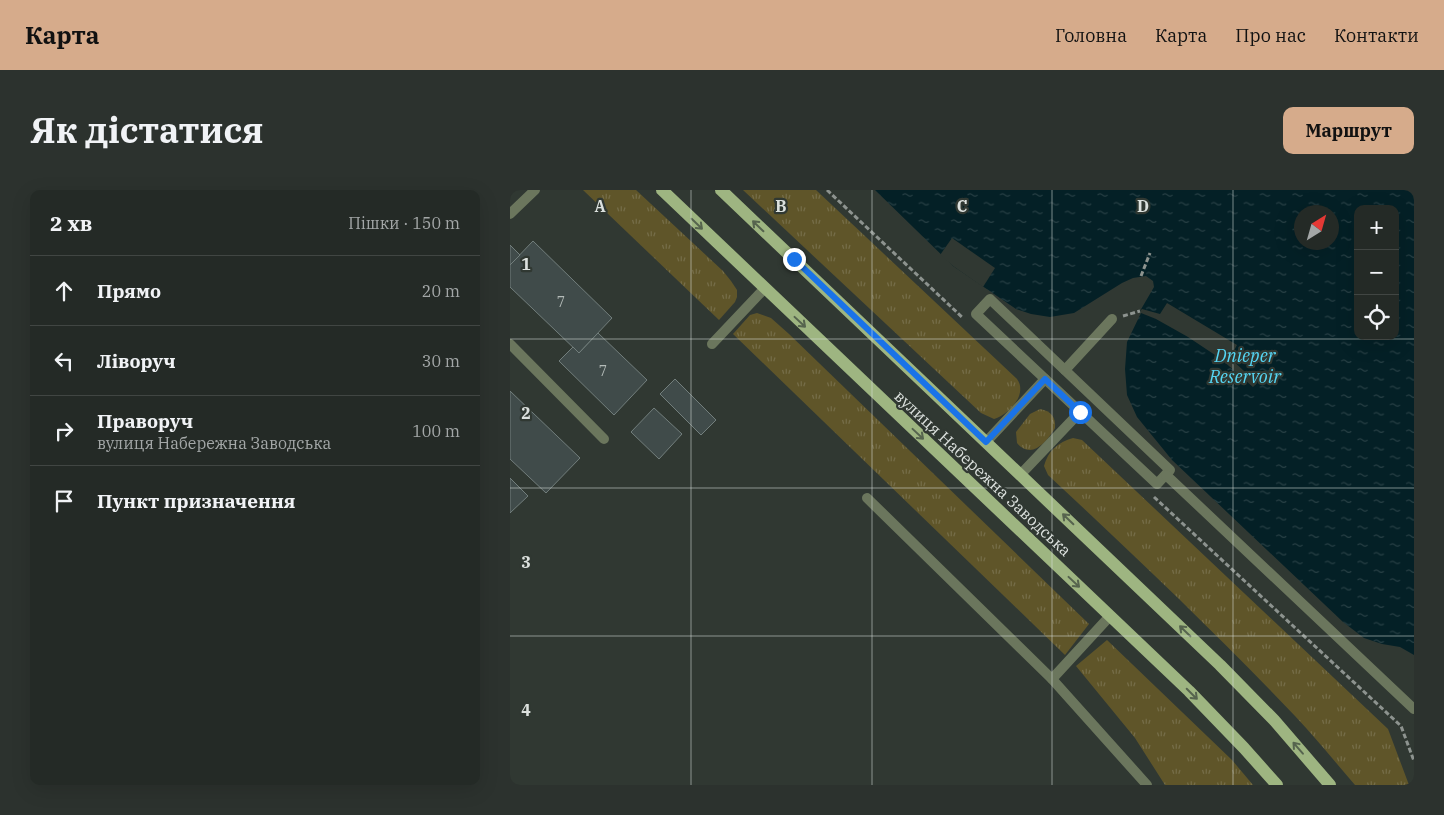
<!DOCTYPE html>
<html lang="uk">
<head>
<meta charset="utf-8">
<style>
  :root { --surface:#242a26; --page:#2c322e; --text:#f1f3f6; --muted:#a3a7a7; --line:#414643; --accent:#d6ab8b }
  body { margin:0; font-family:"IBM Plex Serif",serif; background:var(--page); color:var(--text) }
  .controls { position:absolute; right:15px; top:15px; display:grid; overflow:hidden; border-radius:10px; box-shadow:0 5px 20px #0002 }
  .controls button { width:45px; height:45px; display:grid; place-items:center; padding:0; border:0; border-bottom:1px solid var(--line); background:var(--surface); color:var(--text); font:25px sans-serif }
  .compass { position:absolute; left:784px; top:15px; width:45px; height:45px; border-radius:50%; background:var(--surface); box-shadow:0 5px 20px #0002; rotate:37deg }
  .stop { position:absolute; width:15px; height:15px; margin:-11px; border:4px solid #1a73e8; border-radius:50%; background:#fff }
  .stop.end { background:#1a73e8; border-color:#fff; box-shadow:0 1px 5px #0008 }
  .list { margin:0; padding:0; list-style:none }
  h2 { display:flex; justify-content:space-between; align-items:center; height:65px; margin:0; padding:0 20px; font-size:21px }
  h2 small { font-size:16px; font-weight:400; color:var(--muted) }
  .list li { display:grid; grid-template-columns:32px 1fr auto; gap:15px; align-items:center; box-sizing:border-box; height:70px; padding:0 20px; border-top:1px solid var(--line) }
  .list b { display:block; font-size:19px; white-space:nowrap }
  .list p { margin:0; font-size:16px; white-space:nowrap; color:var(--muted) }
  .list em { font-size:16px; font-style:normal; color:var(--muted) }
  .icon { flex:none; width:28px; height:28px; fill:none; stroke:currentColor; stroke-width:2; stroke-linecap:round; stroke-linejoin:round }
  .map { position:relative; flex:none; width:904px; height:595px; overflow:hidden; border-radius:10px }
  header { display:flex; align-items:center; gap:30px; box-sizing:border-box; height:70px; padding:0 25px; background:var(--accent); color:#111 }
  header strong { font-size:24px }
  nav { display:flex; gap:28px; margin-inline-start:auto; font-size:18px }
  .intro { display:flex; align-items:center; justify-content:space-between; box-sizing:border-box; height:120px; padding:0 30px }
  h1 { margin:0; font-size:35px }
  .button { padding:12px 22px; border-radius:10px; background:var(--accent); color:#111; font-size:18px; font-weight:700 }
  main { display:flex; gap:30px; padding:0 30px }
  aside { flex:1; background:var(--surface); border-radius:10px; box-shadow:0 5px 20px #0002 }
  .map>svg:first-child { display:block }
</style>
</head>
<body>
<header>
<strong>Карта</strong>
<nav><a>Головна</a><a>Карта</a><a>Про нас</a><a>Контакти</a></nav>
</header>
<div class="intro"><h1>Як дістатися</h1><a class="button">Маршрут</a></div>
<main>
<aside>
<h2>2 хв<small>Пішки · 150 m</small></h2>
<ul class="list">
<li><svg class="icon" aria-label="ahead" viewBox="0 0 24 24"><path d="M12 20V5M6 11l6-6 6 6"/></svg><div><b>Прямо</b></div><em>20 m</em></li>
<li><svg class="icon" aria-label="left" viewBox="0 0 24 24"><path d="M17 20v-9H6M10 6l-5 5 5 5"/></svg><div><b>Ліворуч</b></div><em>30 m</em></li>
<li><svg class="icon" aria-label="right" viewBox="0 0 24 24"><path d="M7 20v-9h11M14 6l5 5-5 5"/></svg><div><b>Праворуч</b><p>вулиця Набережна Заводська</p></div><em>100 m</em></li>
<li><svg class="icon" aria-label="arrive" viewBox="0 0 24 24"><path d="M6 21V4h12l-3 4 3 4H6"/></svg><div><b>Пункт призначення</b></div></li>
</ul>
</aside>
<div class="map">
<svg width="904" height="595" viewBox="0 0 904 595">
  <defs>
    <pattern id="grass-tufts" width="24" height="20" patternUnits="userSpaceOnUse" patternTransform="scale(1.25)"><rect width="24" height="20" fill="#5f5529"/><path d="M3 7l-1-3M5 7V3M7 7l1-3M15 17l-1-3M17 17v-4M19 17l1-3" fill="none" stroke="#756d48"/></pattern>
    <pattern id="water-ripples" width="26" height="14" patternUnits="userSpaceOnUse" patternTransform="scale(1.25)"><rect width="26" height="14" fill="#042026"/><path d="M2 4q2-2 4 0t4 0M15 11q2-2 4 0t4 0" fill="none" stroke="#284045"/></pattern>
  </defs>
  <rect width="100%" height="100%" fill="#303832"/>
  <g fill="url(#grass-tufts)">
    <polygon points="73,0 126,0 213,81 221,91 227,100 227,107 225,112 209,130"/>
    <path d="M233,0H306L507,189C518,204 499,225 484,229L471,223Z"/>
    <polygon points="247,123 261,128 279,144 579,434 555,465 223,144 240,125"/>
    <path d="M530,219C541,221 546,227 545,238C537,252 521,270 507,253L506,242L520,224Z"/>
    <path d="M563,248L572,250L878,539L899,595H845C825,572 806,548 785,526C706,443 623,364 538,285L534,276C538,261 548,252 563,248Z"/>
    <polygon points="597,450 722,570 743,595 655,595 625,548 566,476"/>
  </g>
  <path fill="url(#water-ripples)" fill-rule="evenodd" d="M365,0H904V465L890,457L872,454L854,448L833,432L662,270L627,227L617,205L615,179L617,152L631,123L630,121L644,97L643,91L636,86L623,88L612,93L564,123L540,127L521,124L506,119L443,76ZM848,19H885V146H848ZM792,22H822V52H792Z"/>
  <g fill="#303832">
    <polygon points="442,48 485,78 473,97 443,76 430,65"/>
    <polygon points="657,113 727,155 720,168 747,193 743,197 711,169 678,147 646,129 631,123 630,121 632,119 650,124"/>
  </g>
  <g fill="#404b4a" stroke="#727e7c">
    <polygon points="23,51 102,128 69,163 0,97 0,75"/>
    <polygon points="0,55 10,65 0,75"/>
    <polygon points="88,143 137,190 104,225 49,171 63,157 69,163"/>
    <polygon points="165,189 206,230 191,245 150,204"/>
    <polygon points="0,201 70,268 36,303 0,269"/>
    <polygon points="144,218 172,244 149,269 121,242"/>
    <polygon points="0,288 18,306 0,323"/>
  </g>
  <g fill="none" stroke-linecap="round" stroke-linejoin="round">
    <g stroke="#8d938f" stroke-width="3" stroke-dasharray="5 2.5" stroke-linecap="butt">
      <polyline points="317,0 453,128"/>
      <polyline points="631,86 640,63"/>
      <polyline points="613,126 630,121"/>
      <polyline points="644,307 891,536 904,571"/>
    </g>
    <g stroke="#6b765d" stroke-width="10">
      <polyline points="0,24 25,0"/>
      <polygon points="480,109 660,280 647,294 466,124"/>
      <polyline points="0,154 94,249"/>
      <polyline points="202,154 255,98"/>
      <polyline points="555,180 602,129"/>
      <polyline points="476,252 535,189"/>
      <polyline points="511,284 570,222"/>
      <polyline points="656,285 904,519"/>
      <polyline points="357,308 542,489 600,426"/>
      <polyline points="542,489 637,595"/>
    </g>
    <g stroke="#9eb581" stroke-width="12">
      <polyline points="152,0 679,501 734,558 767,595"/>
      <polyline points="211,0 710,475 764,530 820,595"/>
    </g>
  </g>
  <defs><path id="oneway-shaft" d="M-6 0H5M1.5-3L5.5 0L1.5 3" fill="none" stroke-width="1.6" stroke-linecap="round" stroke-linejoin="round" transform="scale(1.25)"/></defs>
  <g stroke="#56644e">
    <use href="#oneway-shaft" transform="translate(187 34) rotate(44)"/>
    <use href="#oneway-shaft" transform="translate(248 36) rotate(-136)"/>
    <use href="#oneway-shaft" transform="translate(290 132) rotate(43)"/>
    <use href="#oneway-shaft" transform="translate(408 244) rotate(43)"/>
    <use href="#oneway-shaft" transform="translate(558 329) rotate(-136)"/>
    <use href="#oneway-shaft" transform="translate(564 392) rotate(43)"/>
    <use href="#oneway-shaft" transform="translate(675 441) rotate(-136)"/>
    <use href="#oneway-shaft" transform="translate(682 504) rotate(45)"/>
    <use href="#oneway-shaft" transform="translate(788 558) rotate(-131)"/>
  </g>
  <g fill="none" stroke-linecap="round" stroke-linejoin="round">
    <polyline stroke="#1a73e8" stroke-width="6" points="284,69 476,252 535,189 570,222"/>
  </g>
  <path fill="none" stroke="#dce1de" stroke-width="1" stroke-opacity="0.55" d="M181,0V595M362,0V595M542,0V595M723,0V595M0,149H904M0,298H904M0,446H904"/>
  <g text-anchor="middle" stroke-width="4.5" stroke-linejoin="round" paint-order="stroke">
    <g font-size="14" fill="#b5bcb9">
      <text x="51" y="117">7</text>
      <text x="93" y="186">7</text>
    </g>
    <g font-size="16" fill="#dce1de" stroke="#303832">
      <text transform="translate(473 283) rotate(43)" y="6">вулиця Набережна Заводська</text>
    </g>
    <g font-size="18" font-style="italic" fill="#55d6f4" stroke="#303832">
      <text x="735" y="172">Dnieper<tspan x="735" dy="21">Reservoir</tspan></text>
    </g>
  </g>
  <g font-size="16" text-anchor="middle" font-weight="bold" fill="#dce1de" stroke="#303832" stroke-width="4.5" stroke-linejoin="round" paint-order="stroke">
    <text x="90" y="22">A</text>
    <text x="271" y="22">B</text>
    <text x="452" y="22">C</text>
    <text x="633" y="22">D</text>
    <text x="16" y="80">1</text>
    <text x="16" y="229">2</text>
    <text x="16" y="378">3</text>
    <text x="16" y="526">4</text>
  </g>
</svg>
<div class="controls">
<button>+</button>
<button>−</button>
<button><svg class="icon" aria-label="locate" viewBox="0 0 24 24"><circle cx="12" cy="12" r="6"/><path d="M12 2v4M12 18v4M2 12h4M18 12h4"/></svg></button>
</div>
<svg class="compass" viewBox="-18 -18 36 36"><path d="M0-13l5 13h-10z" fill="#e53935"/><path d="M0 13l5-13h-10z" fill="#a3a7a7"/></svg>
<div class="stop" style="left:570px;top:222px"></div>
<div class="stop end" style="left:284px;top:69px"></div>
</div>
</main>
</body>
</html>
